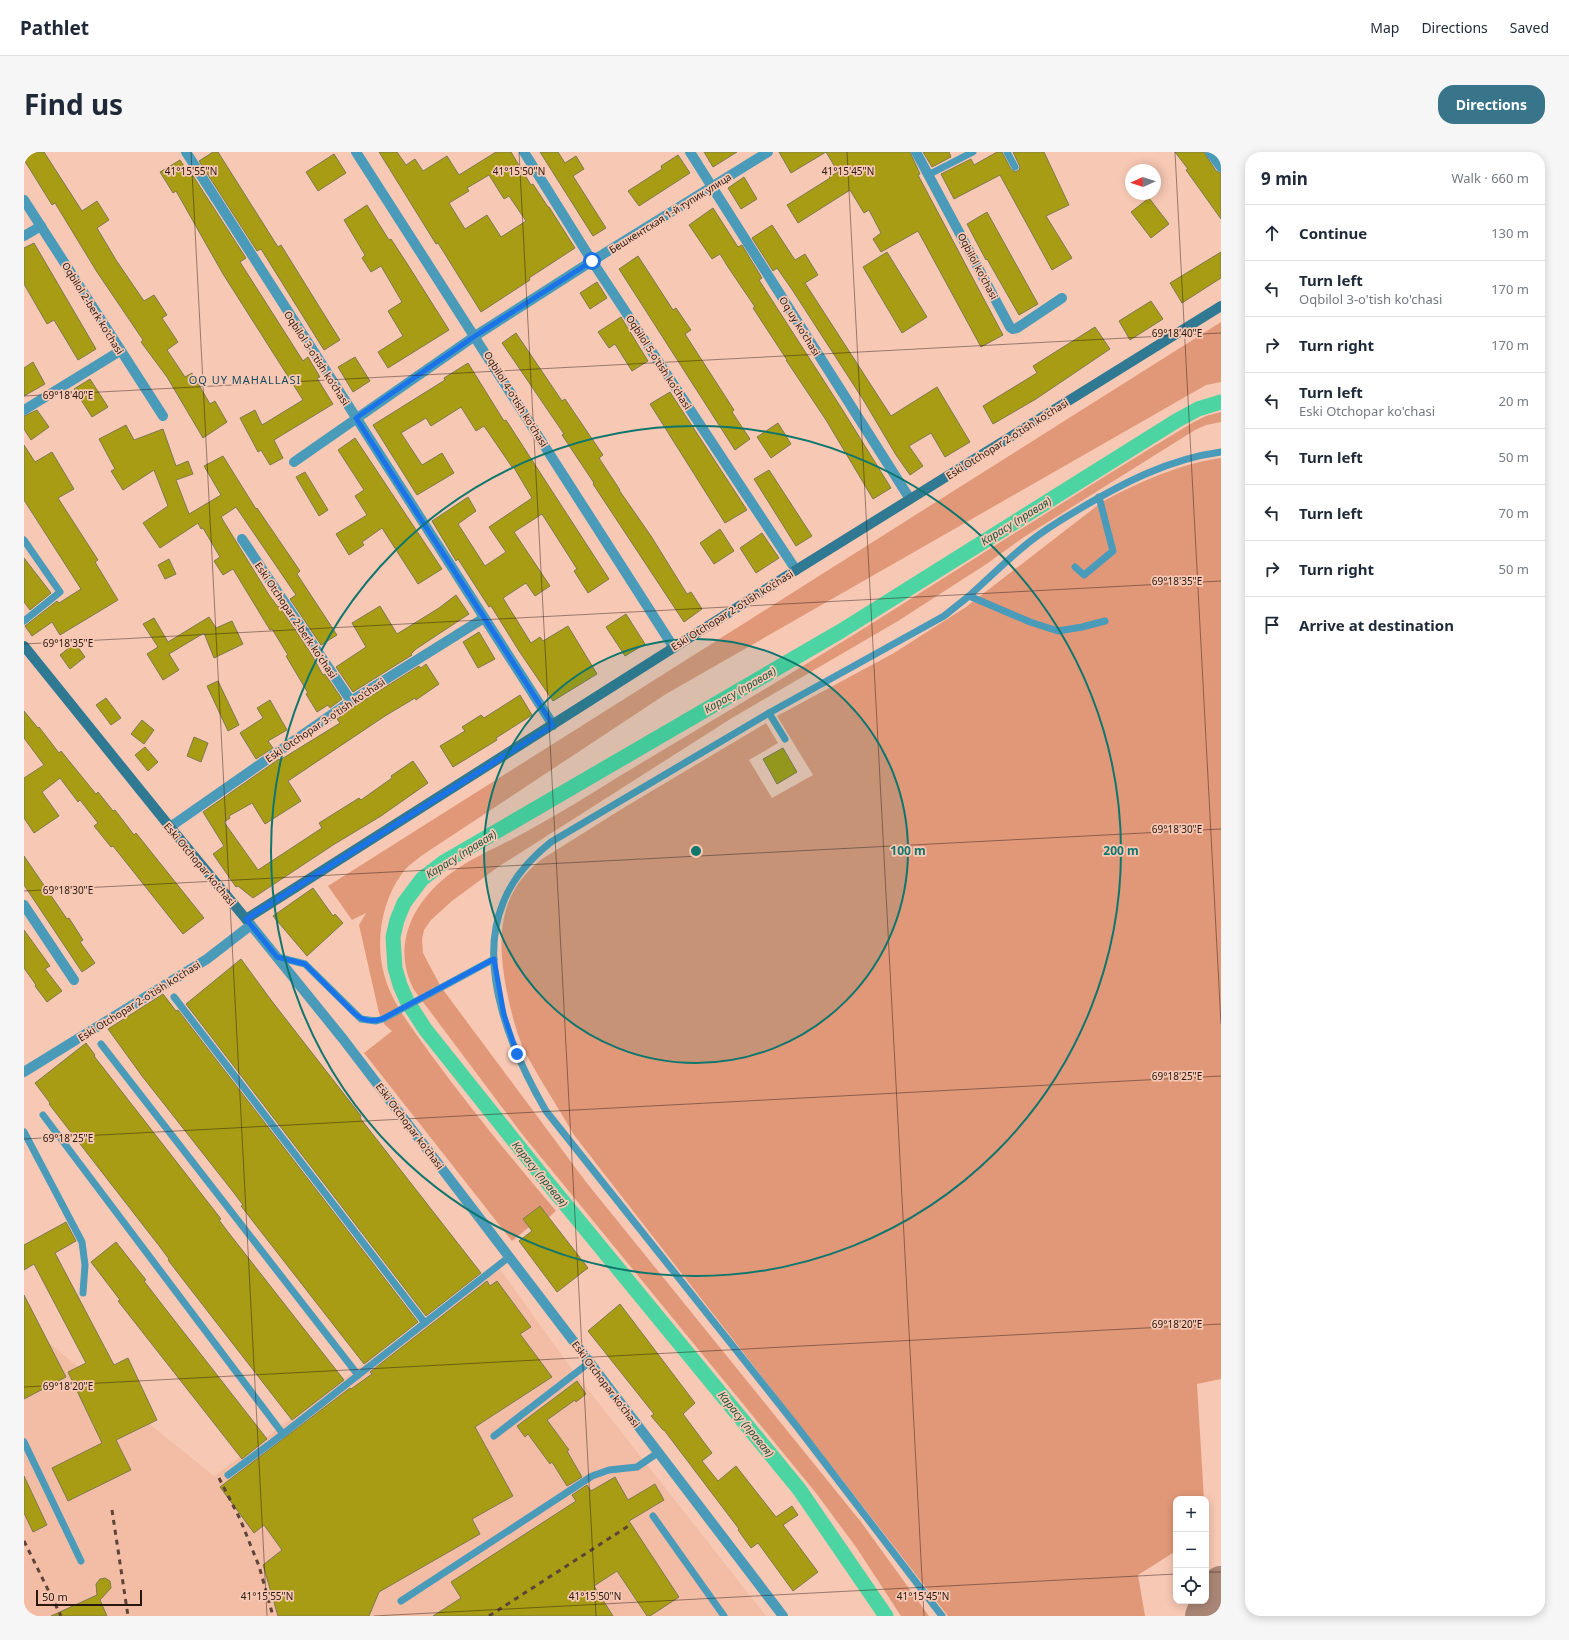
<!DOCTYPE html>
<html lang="en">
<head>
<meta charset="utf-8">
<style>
  :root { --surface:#fff; --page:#f6f6f7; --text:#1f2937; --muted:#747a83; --line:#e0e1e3; --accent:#38758b }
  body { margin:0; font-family:"Noto Sans",sans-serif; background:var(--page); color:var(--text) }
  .controls { position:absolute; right:12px; bottom:12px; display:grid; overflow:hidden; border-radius:8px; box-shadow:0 2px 10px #0003 }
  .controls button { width:36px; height:36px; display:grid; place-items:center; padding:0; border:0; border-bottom:1px solid var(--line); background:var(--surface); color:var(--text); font:20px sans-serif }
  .compass { position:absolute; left:1101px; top:12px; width:36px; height:36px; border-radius:50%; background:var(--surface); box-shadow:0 2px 10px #0003; rotate:267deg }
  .scale { position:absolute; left:12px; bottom:10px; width:106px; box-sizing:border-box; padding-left:4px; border:2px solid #27170f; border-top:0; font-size:11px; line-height:14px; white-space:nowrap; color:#27170f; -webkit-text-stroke:3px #f7c8b4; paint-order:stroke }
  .stop { position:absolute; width:12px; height:12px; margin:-9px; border:3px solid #1a73e8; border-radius:50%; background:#fff }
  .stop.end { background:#1a73e8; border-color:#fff; box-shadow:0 1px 4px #0008 }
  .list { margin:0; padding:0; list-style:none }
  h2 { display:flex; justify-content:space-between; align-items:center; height:52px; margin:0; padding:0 16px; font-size:17px }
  h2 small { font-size:13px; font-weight:400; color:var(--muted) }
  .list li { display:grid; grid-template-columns:26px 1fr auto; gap:12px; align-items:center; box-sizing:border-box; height:56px; padding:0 16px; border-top:1px solid var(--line) }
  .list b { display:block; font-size:15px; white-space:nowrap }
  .list p { margin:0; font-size:13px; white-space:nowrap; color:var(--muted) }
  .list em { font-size:13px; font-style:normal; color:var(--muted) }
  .icon { flex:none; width:22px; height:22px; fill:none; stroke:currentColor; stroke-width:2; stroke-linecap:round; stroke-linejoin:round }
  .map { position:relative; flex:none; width:1197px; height:1464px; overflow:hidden; border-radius:16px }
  header { display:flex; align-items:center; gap:24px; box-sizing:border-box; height:56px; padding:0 20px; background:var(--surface); border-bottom:1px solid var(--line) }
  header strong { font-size:19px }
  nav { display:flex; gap:22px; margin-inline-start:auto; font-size:14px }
  .intro { display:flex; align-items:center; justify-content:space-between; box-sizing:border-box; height:96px; padding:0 24px }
  h1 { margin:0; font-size:28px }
  .button { padding:10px 18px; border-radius:16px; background:var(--accent); color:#fff; font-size:14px; font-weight:700 }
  main { display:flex; gap:24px; padding:0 24px }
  aside { flex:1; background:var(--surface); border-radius:16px; box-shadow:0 2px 10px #0003 }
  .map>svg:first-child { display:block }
</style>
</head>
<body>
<header>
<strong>Pathlet</strong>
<nav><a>Map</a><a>Directions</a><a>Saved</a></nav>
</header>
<div class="intro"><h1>Find us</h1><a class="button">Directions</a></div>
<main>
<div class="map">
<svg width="1197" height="1464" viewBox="0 0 1197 1464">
  <rect width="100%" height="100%" fill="#f7c8b4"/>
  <polygon fill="#f3bca5" points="473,1113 547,1216 742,1464 0,1464 0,1171 190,1324"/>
  <g fill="#e19878">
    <path d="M1197,170V230L1182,233L642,542L397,704C390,710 382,715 377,723C358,749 351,790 360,822C367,850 388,876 405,900C445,955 488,1007 532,1059L525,1065L516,1054L499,1067L505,1075L488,1089L340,901L368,879L361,873L355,861L335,773L342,761L328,768L304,734Z"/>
    <path d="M1197,260V270L1182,273L1171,278L1000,385L964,411L874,469L708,566L474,715L428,749L407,768L400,778L398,787L399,801L417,835L562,1030L837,1370L905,1464H877L832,1395L792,1341L498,982L390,838C371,802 382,765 409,737C435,709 474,696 507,677C547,655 585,630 624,607C696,564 768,521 839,477C949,408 1057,338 1168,271L1182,264Z"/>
    <path d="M1197,306V1227L1173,1232L1180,1347H1152V1399L1114,1423L1121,1464H924L550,983C534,955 516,928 501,900C493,883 488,863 484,845C473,792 471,743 518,707L601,655L742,571L754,591L725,608L748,646L789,623L753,564L870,501L942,455L1078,350C1115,330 1155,312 1197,306Z"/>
  </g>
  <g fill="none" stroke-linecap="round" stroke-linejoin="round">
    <polyline stroke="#4cd5a2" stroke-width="15" points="862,1464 775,1337 523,1030 401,877 383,849 376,833 371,816 369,785 373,768 380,751 398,727 420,710 817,479 1152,269 1174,257 1197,250"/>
    <polyline stroke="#aa8676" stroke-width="38" points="1180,1464 1190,1441 1197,1433"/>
  </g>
  <g fill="#a79c14" stroke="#7d7a4f" fill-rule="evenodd">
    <polygon points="0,0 20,0 58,59 73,49 85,68 73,76 92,108 120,149 130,143 143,163 138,166 154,190 143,198 161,225 168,221 186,252 191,249 203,270 179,286 143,225 117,190 119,188 73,120 31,51 28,53 7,19 0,8"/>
    <polygon points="189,0 194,0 254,95 257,93 316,188 300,198 237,97 233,99 175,9"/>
    <path d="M355,0H373L382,13L391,7L399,19L423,4L435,23L472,0H487L507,33L509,32L524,55H525L551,96L505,126L506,128L457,160L414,91L412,92ZM465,23L480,47L485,44L502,69L477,85L463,63L441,77L425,51L445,39L443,36Z"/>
    <polygon points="516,0 534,0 541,11 552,4 560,17 549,24 582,76 569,84"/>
    <polygon points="680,0 713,0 689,15"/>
    <polygon points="755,0 886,0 896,22 894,23 979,183 957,195 894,79 857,100 849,87 857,81 845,58 840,61 826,38 774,71 763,53 806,26 805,25 814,20 802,0 767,21"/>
    <polygon points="899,0 925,0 927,5 908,15"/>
    <polygon points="973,0 978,0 987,17 991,20 995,18 996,15 989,0 1020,0 1045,53 1022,64 1048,106 1028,118 976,23 930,47 917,22 947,7 950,13"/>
    <polygon points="1151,0 1180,0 1192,19 1197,21 1197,67 1162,18 1164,17"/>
    <polygon points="310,2 322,21 294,39 282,20"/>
    <polygon points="654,3 666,21 615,54 604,39 638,17 637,14"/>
    <polygon points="156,8 162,17 164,16 222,106 216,110 279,209 284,205 296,225 293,226 309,252 250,288 259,306 246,313 237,298 234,300 216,266 231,258 238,273 279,248 199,122 152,39 149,41 136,20"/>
    <polygon points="720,25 733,47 717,57 704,36"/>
    <polygon points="1125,46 1145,72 1127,86 1107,60"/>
    <polygon points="343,53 365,88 367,87 384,113 425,178 364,216 354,200 379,184 364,159 378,150 357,114 347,120 338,106 341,103 320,68"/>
    <polygon points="689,56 714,95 718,93 738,126 735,128 818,257 867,336 849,347 802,268 762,208 763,208 729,156 731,155 704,115 696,102 688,107 665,73"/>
    <polygon points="963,60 1014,152 995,163 963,107 962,108 943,72"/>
    <polygon points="748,73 771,108 781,102 794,123 781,131 867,264 913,235 946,290 921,305 907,281 885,294 899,314 886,323 872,303 840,249 769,139 753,116 749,119 728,86"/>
    <polygon points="10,91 72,197 54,208 30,168 23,172 0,132 0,96"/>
    <polygon points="863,100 903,165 878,181 839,115"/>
    <polygon points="1197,100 1197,126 1158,151 1146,131"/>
    <polygon points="614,104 649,158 652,156 667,178 661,182 710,258 708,260 726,287 711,298 595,117"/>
    <polygon points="573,130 583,146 566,157 556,141"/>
    <polygon points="1127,149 1139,167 1106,188 1095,169"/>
    <polygon points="597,165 624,209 608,219 591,192 585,196 574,180"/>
    <polygon points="1071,175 1086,197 1012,247 969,272 959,254 1013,221 1009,214"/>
    <polygon points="492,181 538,249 541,247 579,303 575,306 596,338 595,338 627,384 663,442 667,440 678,457 660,470 569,332 570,331 538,283 540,282 478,191"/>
    <polygon points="331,205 346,229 329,240 314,215"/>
    <polygon points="9,210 21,232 0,244 0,216"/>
    <polygon points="444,211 480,269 482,268 585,427 564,441 550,419 553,417 518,362 490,380 526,434 511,444 502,431 479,446 507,491 516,485 519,489 544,474 573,522 529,549 495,499 467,454 465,455 434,407 432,409 408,369 444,345 452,359 434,372 461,414 482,400 465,375 508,346 489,314 488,315 460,274 452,279 437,255 407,274 402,266 377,281 398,313 418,301 430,321 393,343 349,273 421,228 420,226"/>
    <polygon points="66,227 84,255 68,265 50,237"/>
    <polygon points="646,240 723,358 701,371 626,252"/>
    <polygon points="13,258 25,275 7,288 0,277 0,264"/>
    <polygon points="754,271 767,292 747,306 733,285"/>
    <polygon points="102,273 110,288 139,277 152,314 164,309 169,322 152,328 165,362 197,343 180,314 199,304 232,357 233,356 276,419 273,422 313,483 297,493 266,447 272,443 212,355 197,365 245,443 254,455 255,454 286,500 299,523 301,522 318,547 306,556 304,553 293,560 282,542 284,541 262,504 264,503 248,477 246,478 209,417 199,423 190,409 196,405 179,376 177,377 174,371 136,396 119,371 144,354 130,318 99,338 87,319 91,317 75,287"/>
    <polygon points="331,286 418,417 394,432 358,376 338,390 340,393 325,403 312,382 343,363 331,344 340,338 314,298"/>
    <polygon points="0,293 11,310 28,300 50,337 34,346 74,408 71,410 94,448 36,483 28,470 8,484 1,474 33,449 35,451 57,437 0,348"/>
    <polygon points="745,318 788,384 772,394 730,327"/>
    <polygon points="281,320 304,358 295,364 272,325"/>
    <polygon points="696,377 710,399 690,412 676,391"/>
    <polygon points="738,381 755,406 732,421 716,396"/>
    <polygon points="0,406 27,441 6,458 0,450"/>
    <polygon points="145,407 152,422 141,427 134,413"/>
    <polygon points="432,443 445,462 392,497 387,502 388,503 329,540 312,515 342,495 328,471 356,454 373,482 415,456"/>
    <polygon points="602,462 621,492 601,504 582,475"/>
    <polygon points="185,465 192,476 208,469 219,492 190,506 180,481 145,502 155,518 139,528 123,502 134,495 119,472 130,466 144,490"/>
    <polygon points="455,480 471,507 454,516 439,490"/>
    <polygon points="51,491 61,505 46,517 36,503"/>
    <polygon points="402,512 415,532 392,548 391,546 361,564 264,629 277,649 241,672 228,651 205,664 206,666 200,670 234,718 298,676 295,671 335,646 337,648 368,626 367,624 389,609 404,631 357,664 309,693 229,746 214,734 212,735 189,702 200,694 179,660 255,607 256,608 316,571 313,567 331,554 395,514 397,516"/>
    <polygon points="194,529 215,573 204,579 183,534"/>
    <polygon points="496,543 508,563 472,586 473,588 429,615 416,594 441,579 438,575 457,563 460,566"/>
    <polygon points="82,546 97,566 87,573 72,553"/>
    <polygon points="246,548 263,578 244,589 249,596 232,607 216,581 239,566 233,556"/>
    <polygon points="0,559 14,576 15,575 35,601 37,599 72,642 74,640 89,659 91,658 110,683 112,681 180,766 159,782 89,694 87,695 70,674 74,671 56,648 54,650 36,626 18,640 35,664 10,681 0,666 0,626 20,613 0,586"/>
    <polygon points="118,568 130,578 120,592 107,582"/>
    <polygon points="170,585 184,591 177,610 163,604"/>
    <polygon points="121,595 134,610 124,619 111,603"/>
    <polygon points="759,596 773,620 753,632 739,607"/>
    <polygon points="0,704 43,767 45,766 59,788 56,790 71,811 58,820 0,733"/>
    <polygon points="289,736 309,764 311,762 319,771 283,804 249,764"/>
    <polygon points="0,778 26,814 21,817 38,839 23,850 11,834 12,833 0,816"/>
    <polygon points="217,807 247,848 337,964 336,966 457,1121 402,1164 162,852"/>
    <polygon points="139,842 152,859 154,858 394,1170 340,1212 217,1054 219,1053 210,1041 118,924 84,877"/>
    <polygon points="62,891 71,903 70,904 197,1067 195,1068 204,1080 320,1228 268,1268 164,1134 144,1108 145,1107 136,1095 25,952 26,951 11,931"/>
    <polygon points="516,1054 564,1116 533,1140 495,1089 508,1079 499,1067"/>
    <polygon points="42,1070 52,1089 31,1101 90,1213 104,1206 133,1268 92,1288 107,1318 44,1349 28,1316 78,1291 44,1220 62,1211 10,1112 0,1118 0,1093"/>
    <polygon points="92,1090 122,1128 120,1129 140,1155 243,1287 218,1307 94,1149 96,1148 67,1110"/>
    <polygon points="463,1129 466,1134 473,1129 507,1175 496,1182 528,1225 451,1275 489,1344 448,1367 456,1382 355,1440 345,1464 254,1464 239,1413 258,1398 240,1373 230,1381 196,1335 326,1236 327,1237 348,1222 346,1220"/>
    <polygon points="0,1143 42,1225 0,1247"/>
    <polygon points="596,1152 671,1251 659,1262 688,1301 678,1309 694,1329 712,1314 752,1365 768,1354 774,1363 759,1373 794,1420 769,1439 734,1391 727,1396 714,1378 715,1377 640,1278 639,1278 627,1264 630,1262 564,1179"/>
    <polygon points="553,1229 562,1242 552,1250 551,1248 523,1268 545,1298 543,1299 558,1325 543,1334 528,1310 526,1312 504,1282 501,1285 493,1274"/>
    <polygon points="0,1324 23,1373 9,1380 0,1361"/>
    <polygon points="591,1325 604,1348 631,1332 640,1348 605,1369 655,1445 626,1464 623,1464 593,1419 570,1434 589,1464 409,1464 437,1446 427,1430 552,1349 548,1343 563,1333 567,1339"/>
    <polygon points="81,1426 86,1429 87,1436 76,1448 83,1464 27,1464 73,1443 72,1432 76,1427"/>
  </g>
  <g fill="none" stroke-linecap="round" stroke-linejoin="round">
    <g stroke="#4a9bb9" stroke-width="7">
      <polyline points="983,0 991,15"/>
      <polyline points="904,23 949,0"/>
      <polyline points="0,388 36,440 0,469"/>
      <polyline points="1051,415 1060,423 1089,399 1075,345"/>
      <path d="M1081,469L1058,475L1034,479L1006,470L945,444C964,427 983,408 1004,391C1019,379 1035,369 1052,359C1097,332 1144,307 1197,300"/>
      <polyline points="745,561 761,587"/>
      <polyline points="253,805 281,812 337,867 352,869 359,867 470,807"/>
      <polyline points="150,845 401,1171"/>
      <polyline points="77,892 334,1223"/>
      <polyline points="19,963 259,1282 485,1105"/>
      <polyline points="0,980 58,1090 61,1113 59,1141"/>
      <polyline points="470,1284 566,1210"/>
      <polyline points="0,1290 57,1409"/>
      <polyline points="204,1323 259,1282"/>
      <polyline points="629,1364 700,1464"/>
      <polyline points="377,1449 568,1324 585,1318 613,1315 635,1300"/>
      <path d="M918,1464L774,1276L522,959C489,902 452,817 479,751C488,727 507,706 527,690L745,561L920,464L945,444"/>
    </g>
    <g stroke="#4a9bb9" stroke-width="10">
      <polyline points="162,0 529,573"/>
      <polyline points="332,0 650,496"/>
      <polyline points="500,0 568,109 772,418"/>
      <polyline points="666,0 886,347"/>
      <polyline points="892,0 986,175 989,177 993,176 1038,146"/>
      <polyline points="1186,0 1197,15"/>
      <polyline points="0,48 139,264"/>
      <polyline points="0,84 17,74"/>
      <polyline points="0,258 96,199"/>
      <polyline points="270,310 451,184 568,109 744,0"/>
      <polyline points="218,387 327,549"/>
      <polyline points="146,675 327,549 460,466"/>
      <polyline points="0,753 50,828"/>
      <polyline points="222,767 319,887 759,1464"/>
      <polyline points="0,920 183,807 227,773"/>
    </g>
    <polyline stroke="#307992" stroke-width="10" points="0,494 146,675 222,767 772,418 1197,154"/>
    <g stroke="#5c4439" stroke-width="3" stroke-dasharray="5 5" stroke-linecap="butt">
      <polyline points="195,1326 216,1367 235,1414 249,1464"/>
      <polyline points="88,1358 104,1464"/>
      <polyline points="0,1389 37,1464"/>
      <polyline points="465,1464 606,1373"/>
    </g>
  </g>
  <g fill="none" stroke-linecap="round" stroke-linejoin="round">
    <path stroke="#1a73e8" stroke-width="5" d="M493,902L480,863L470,807L358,867C347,870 339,869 330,861L281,812L253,805L222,767L529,573L332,266L451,184L568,109"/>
  </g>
  <path fill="none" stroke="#27170f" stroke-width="1" stroke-opacity="0.45" d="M167,0L243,1464M495,0L572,1464M823,0L900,1464M1151,0L1197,872M0,244L1197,181M0,492L1197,429M0,739L1197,677M0,987L1197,924M0,1235L1197,1172M1182,1420H1197M350,1464L1152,1422"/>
  <circle cx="672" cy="699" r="212" fill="#0f766e" fill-opacity=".12"/>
  <g fill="none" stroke="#0f766e" stroke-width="2">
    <circle cx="672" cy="699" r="212"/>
    <circle cx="672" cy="699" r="425"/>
  </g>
  <g text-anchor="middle" stroke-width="3.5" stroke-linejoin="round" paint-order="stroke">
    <g font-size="10" fill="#27170f" stroke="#f7c8b4">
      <text transform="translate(646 61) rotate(-32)" y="4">Бешкентская 1-й тупик улица</text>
      <text transform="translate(954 114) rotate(62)" y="4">Oqbilol ko'chasi</text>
      <text transform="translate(69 156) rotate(58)" y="4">Oqbilol 2-berk ko'chasi</text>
      <text transform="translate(776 174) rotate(58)" y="4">Oq uy ko'chasi</text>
      <text transform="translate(293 206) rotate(57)" y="4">Oqbilol 3-o'tish ko'chasi</text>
      <text transform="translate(635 210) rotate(57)" y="4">Oqbilol 5-o'tish ko'chasi</text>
      <text transform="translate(492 247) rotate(58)" y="4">Oqbilol 4-o'tish ko'chasi</text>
      <text transform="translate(983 287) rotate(-32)" y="4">Eski Otchopar 2-o'tish ko'chasi</text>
      <text transform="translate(708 458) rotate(-32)" y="4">Eski Otchopar 2-o'tish ko'chasi</text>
      <text transform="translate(272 468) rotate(56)" y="4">Eski Otchopar 2-berk ko'chasi</text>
      <text transform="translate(301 568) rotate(-34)" y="4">Eski Otchopar 3-o'tish ko'chasi</text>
      <text transform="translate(176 712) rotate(50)" y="4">Eski Otchopar ko'chasi</text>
      <text transform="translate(115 849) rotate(-32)" y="4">Eski Otchopar 2-o'tish ko'chasi</text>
      <text transform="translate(386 974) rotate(53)" y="4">Eski Otchopar ko'chasi</text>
      <text transform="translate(582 1232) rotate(53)" y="4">Eski Otchopar ko'chasi</text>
    </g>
    <g font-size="11" letter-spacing="1" fill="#174a5b" stroke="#f7c8b4">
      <text x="221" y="232">OQ UY MAHALLASI</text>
    </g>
    <g font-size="11" font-style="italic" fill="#215741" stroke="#f7c8b4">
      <text transform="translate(992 369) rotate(-32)" y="4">Карасу (правая)</text>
      <text transform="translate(716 538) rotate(-30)" y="4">Карасу (правая)</text>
      <text transform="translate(437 702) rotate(-32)" y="4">Карасу (правая)</text>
      <text transform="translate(516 1022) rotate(51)" y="4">Карасу (правая)</text>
      <text transform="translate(722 1272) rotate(51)" y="4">Карасу (правая)</text>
    </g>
  </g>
  <g font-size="10" text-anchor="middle" fill="#27170f" stroke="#f7c8b4" stroke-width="3.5" stroke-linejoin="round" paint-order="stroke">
    <text x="167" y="23">41°15'55"N</text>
    <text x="495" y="23">41°15'50"N</text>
    <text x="824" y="23">41°15'45"N</text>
    <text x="1153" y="185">69°18'40"E</text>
    <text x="44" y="247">69°18'40"E</text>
    <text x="1153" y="433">69°18'35"E</text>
    <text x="44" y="495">69°18'35"E</text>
    <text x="1153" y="681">69°18'30"E</text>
    <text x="44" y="742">69°18'30"E</text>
    <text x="1153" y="928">69°18'25"E</text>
    <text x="44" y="990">69°18'25"E</text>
    <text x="1153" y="1176">69°18'20"E</text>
    <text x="44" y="1238">69°18'20"E</text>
    <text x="243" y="1448">41°15'55"N</text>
    <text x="571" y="1448">41°15'50"N</text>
    <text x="899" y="1448">41°15'45"N</text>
  </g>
  <circle cx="672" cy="699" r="6" fill="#0f766e" stroke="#f7c8b4" stroke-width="2"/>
  <g font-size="12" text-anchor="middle" font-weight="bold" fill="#0f766e" stroke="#f7c8b4" stroke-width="3.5" stroke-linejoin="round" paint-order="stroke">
    <text x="884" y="703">100 m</text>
    <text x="1097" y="703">200 m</text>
  </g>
</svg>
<div class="controls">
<button>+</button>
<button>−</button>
<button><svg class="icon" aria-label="locate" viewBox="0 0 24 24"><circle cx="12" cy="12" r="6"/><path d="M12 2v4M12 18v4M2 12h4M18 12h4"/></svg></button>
</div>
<svg class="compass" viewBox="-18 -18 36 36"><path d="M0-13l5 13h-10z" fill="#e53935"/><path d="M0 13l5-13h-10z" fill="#747a83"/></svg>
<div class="scale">50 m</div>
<div class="stop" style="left:568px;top:109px"></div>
<div class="stop end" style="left:493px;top:902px"></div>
</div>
<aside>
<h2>9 min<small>Walk · 660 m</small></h2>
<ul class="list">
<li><svg class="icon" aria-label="ahead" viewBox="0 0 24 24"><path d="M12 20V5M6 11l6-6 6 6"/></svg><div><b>Continue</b></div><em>130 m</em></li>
<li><svg class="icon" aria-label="left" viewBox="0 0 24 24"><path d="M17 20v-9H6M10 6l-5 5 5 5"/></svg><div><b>Turn left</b><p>Oqbilol 3-o'tish ko'chasi</p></div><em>170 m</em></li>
<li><svg class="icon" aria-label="right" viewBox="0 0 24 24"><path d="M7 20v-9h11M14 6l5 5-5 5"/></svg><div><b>Turn right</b></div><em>170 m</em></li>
<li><svg class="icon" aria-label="left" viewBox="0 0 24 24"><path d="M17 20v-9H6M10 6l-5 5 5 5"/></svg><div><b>Turn left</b><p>Eski Otchopar ko'chasi</p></div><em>20 m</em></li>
<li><svg class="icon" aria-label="left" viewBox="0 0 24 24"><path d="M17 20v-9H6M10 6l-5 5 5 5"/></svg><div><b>Turn left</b></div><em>50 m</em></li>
<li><svg class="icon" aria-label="left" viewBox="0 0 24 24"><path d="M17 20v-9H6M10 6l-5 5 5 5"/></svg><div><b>Turn left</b></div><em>70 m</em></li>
<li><svg class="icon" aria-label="right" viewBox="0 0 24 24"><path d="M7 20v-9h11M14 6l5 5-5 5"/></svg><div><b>Turn right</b></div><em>50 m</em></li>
<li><svg class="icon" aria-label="arrive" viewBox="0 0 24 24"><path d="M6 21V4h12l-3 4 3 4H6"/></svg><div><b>Arrive at destination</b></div></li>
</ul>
</aside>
</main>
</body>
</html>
